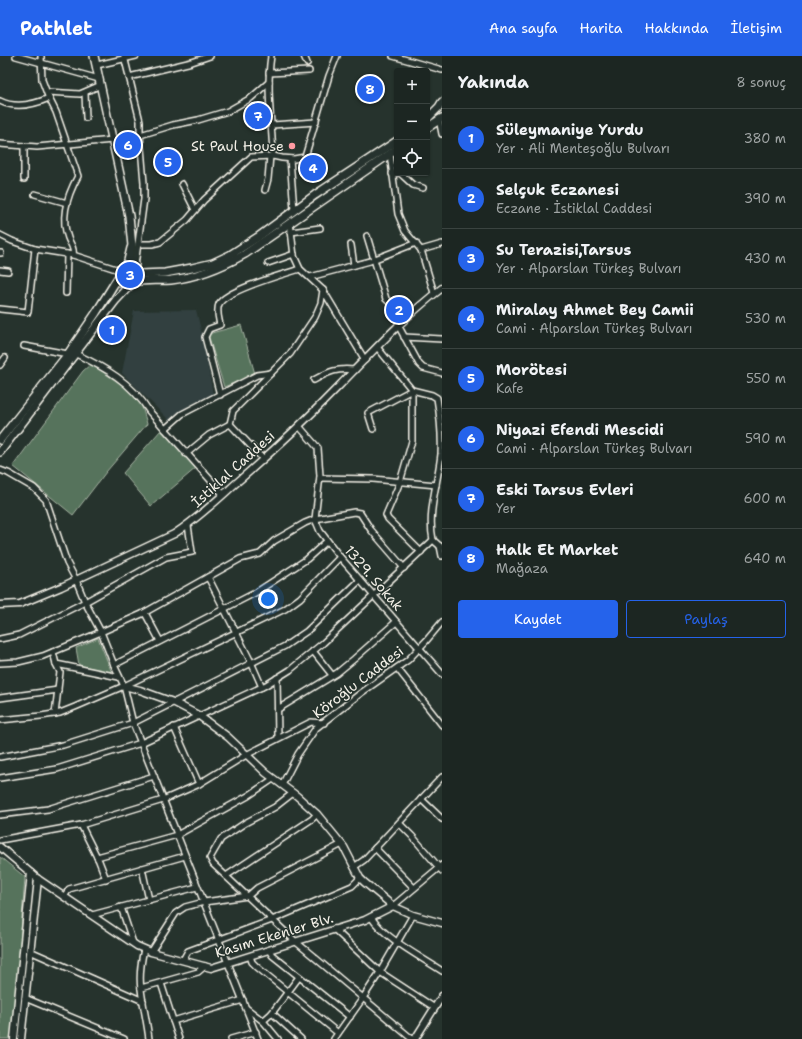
<!DOCTYPE html>
<html lang="tr">
<head>
<meta charset="utf-8">
<style>
  :root { --surface:#1c2622; --page:#29322f; --text:#f1f3f6; --muted:#a0a5a5; --line:#3a4340; --accent:#2563eb }
  body { margin:0; font-family:"Shantell Sans",sans-serif; background:var(--page); color:var(--text) }
  .controls { position:absolute; right:12px; top:12px; display:grid; overflow:hidden; border-radius:4px; box-shadow:0 1px 3px #0004 }
  .controls button { width:36px; height:36px; display:grid; place-items:center; padding:0; border:0; border-bottom:1px solid var(--line); background:var(--surface); color:var(--text); font:20px sans-serif }
  .you { position:absolute; left:268px; top:543px; width:14px; height:14px; margin:-10px; border:3px solid #fff; border-radius:50%; background:#1a73e8; box-shadow:0 0 0 6px #1a73e833 }
  .badge { display:grid; place-items:center; width:26px; height:26px; border-radius:50%; background:var(--accent); color:#fff; font-size:13px; font-weight:700 }
  .pin { position:absolute; translate:-50% -50%; border:2px solid #fff; box-shadow:0 1px 4px #0006 }
  .list { margin:0; padding:0; list-style:none }
  h2 { display:flex; justify-content:space-between; align-items:center; height:52px; margin:0; padding:0 16px; font-size:17px }
  h2 small { font-size:13px; font-weight:400; color:var(--muted) }
  .list li { display:grid; grid-template-columns:26px 1fr auto; gap:12px; align-items:center; box-sizing:border-box; height:60px; padding:0 16px; border-top:1px solid var(--line) }
  .list b { display:block; font-size:15px; white-space:nowrap }
  .list p { margin:0; font-size:13px; white-space:nowrap; color:var(--muted) }
  .list em { font-size:13px; font-style:normal; color:var(--muted) }
  .actions { display:flex; gap:8px; padding:12px 16px }
  .actions a { flex:1; padding:9px 0; border:1px solid var(--accent); border-radius:4px; text-align:center; font-size:14px; color:var(--accent) }
  .actions .main { background:var(--accent); color:#fff }
  .icon { flex:none; width:22px; height:22px; fill:none; stroke:currentColor; stroke-width:2; stroke-linecap:round; stroke-linejoin:round }
  .map { position:relative; flex:none; width:442px; height:983px; overflow:hidden }
  header { display:flex; align-items:center; gap:24px; box-sizing:border-box; height:56px; padding:0 20px; background:var(--accent); color:#fff }
  header strong { font-size:19px }
  nav { display:flex; gap:22px; margin-inline-start:auto; font-size:14px }
  main { display:flex }
  aside { flex:1; background:var(--surface) }
  .map>svg:first-child { display:block }
</style>
</head>
<body>
<header>
<strong>Pathlet</strong>
<nav><a>Ana sayfa</a><a>Harita</a><a>Hakkında</a><a>İletişim</a></nav>
</header>
<main>
<div class="map">
<svg width="442" height="983" viewBox="0 0 442 983">
  <rect width="100%" height="100%" fill="#26332d"/>
  <filter id="ink" filterUnits="userSpaceOnUse"><feTurbulence type="fractalNoise" baseFrequency=".025" numOctaves="2"/><feDisplacementMap in="SourceGraphic" scale="8" xChannelSelector="R" yChannelSelector="G"/><feConvolveMatrix kernelMatrix="1 2 1 2 8 2 1 2 1" color-interpolation-filters="sRGB"/></filter>
  <g filter="url(#ink)">
    <polygon fill="#324140" points="196,254 204,286 213,339 192,348 170,365 122,317 134,255"/>
    <g fill="#56735b" stroke="#a5b2a2">
      <polygon points="241,269 255,318 224,331 208,278"/>
      <polygon points="91,308 128,333 141,347 147,368 106,416 73,459 13,410 83,315"/>
      <polygon points="161,374 196,412 151,450 123,417"/>
      <polygon points="98,582 112,617 79,609 76,592"/>
      <polygon points="0,801 25,821 15,956 12,983 0,983"/>
    </g>
    <g fill="none" stroke-linecap="round" stroke-linejoin="round">
      <g stroke="#f4f1e8" stroke-width="8">
        <g id="minor">
          <polyline points="16,0 99,23"/>
          <path d="M41,0L42,24L48,40L56,56L78,120C68,138 60,161 68,182C70,188 75,192 73,199"/>
          <polyline points="124,0 140,65 140,79 144,127 144,143 136,202"/>
          <path d="M271,0C266,33 272,67 273,100"/>
          <polyline points="304,0 307,7"/>
          <polyline points="393,0 442,14"/>
          <polyline points="97,9 136,0"/>
          <polyline points="269,17 309,15"/>
          <polyline points="129,21 192,6 210,0"/>
          <polyline points="47,36 80,38 101,29"/>
          <polyline points="85,37 86,62"/>
          <path d="M0,45C16,53 33,49 49,42"/>
          <polyline points="439,63 442,78"/>
          <polyline points="272,69 316,66"/>
          <polyline points="114,87 173,69 198,64 228,55 251,42 269,26"/>
          <polyline points="0,88 37,91 113,84"/>
          <polyline points="24,90 24,123"/>
          <polyline points="390,98 398,158 405,175 421,194 434,237"/>
          <polyline points="290,103 294,154"/>
          <polyline points="392,118 400,117 413,129 423,132"/>
          <polyline points="182,128 195,154"/>
          <polyline points="265,134 268,123 270,100"/>
          <polyline points="35,138 67,147"/>
          <polyline points="290,166 294,200 300,213 323,234 365,304"/>
          <polyline points="291,176 320,172"/>
          <polyline points="0,179 12,185 35,193 73,199 122,215"/>
          <polyline points="367,180 386,243 405,262"/>
          <polyline points="138,188 152,188 160,186 187,164 204,144 251,101 273,100 282,102 294,103 305,101 329,20 337,0"/>
          <polyline points="351,189 354,209"/>
          <polyline points="421,194 442,188"/>
          <polyline points="0,197 1,197"/>
          <polyline points="268,207 294,198"/>
          <polyline points="0,214 8,215"/>
          <polyline points="310,221 370,205 416,187"/>
          <polyline points="66,237 67,198"/>
          <polyline points="0,253 28,256 35,193"/>
          <polyline points="398,269 419,308 423,312 442,317"/>
          <polyline points="404,281 442,283"/>
          <polyline points="24,290 68,298"/>
          <path d="M377,291L412,334L432,339L437,342C440,360 442,380 441,398C438,427 427,456 433,484L442,492"/>
          <path d="M76,298C106,312 131,326 149,355L223,438"/>
          <polyline points="0,309 5,302"/>
          <path d="M314,324C330,315 337,312 355,314"/>
          <path d="M220,339L205,281L209,273L220,269C219,263 216,255 219,248C226,234 284,218 300,213"/>
          <polyline points="299,370 318,392 320,420 315,463 320,475 340,501 442,618"/>
          <polyline points="165,373 182,358 257,319 271,317"/>
          <polyline points="373,373 368,357 412,334 412,385 400,426 386,459 388,463 421,496"/>
          <polyline points="186,398 209,379 230,368"/>
          <polyline points="263,403 230,368 233,355 290,298 315,261 321,247 323,234"/>
          <polyline points="0,414 8,417 34,432 46,444 67,507 76,524 85,546 101,576 114,609 124,630 133,667 258,983"/>
          <polyline points="320,422 373,423 436,429"/>
          <polyline points="440,490 442,500"/>
          <polyline points="208,521 251,606 262,631"/>
          <polyline points="145,557 160,585"/>
          <polyline points="0,583 19,579 85,546 166,501 192,496 188,469"/>
          <polyline points="313,595 332,619"/>
          <polyline points="53,596 56,608 119,621"/>
          <polyline points="0,607 18,606 43,600 101,576 142,558 240,503 260,498 274,485 305,467 315,463 354,456 360,457 371,474 404,512"/>
          <polyline points="114,609 255,537 307,503 327,485"/>
          <polyline points="397,612 442,669"/>
          <polyline points="277,622 278,681"/>
          <polyline points="0,642 58,634"/>
          <polyline points="278,653 337,617 354,603 396,566"/>
          <polyline points="55,658 60,616 56,608"/>
          <polyline points="0,664 41,660 60,657 75,651 124,630 285,553 300,542 340,501"/>
          <polyline points="174,671 199,728"/>
          <polyline points="0,701 63,689 133,667 285,590 307,575 360,524"/>
          <polyline points="0,722 57,713 141,687 266,629 290,614 323,587 433,484"/>
          <polyline points="282,729 298,698 316,672 361,637 408,604 426,585 442,566"/>
          <polyline points="293,737 275,751 245,767 221,783 210,802 213,808 295,885 412,983"/>
          <polyline points="421,743 442,763"/>
          <polyline points="0,759 48,753 154,720"/>
          <polyline points="399,767 412,780 442,815"/>
          <polyline points="81,769 99,805 106,823"/>
          <polyline points="0,784 81,769 163,744 197,729 246,699 311,666 324,667"/>
          <polyline points="375,792 414,832"/>
          <polyline points="97,801 177,779 248,740 273,723"/>
          <polyline points="354,811 364,804 442,721"/>
          <polyline points="142,812 149,844"/>
          <polyline points="226,820 312,763 317,758"/>
          <polyline points="64,841 69,833 185,800"/>
          <polyline points="393,850 442,809"/>
          <polyline points="121,851 133,887"/>
          <polyline points="92,859 197,831"/>
          <path d="M371,861C384,882 421,901 442,915"/>
          <polyline points="334,873 380,916 435,952"/>
          <path d="M144,893C141,906 139,920 141,933C143,950 147,966 149,983"/>
          <polyline points="269,894 272,899 350,961"/>
          <polyline points="30,895 143,945"/>
          <polyline points="151,896 176,857 185,851 204,846 248,840 257,832 342,788"/>
          <polyline points="250,900 252,906 257,911 338,977"/>
          <polyline points="183,904 188,895 272,864 352,830 360,822"/>
          <polyline points="161,927 179,983"/>
          <polyline points="141,932 198,916 205,910"/>
          <polyline points="25,942 124,983"/>
          <polyline points="246,952 263,965 278,983"/>
          <polyline points="272,957 301,983"/>
          <polyline points="173,965 243,944"/>
          <polyline points="263,965 272,957 299,921"/>
          <polyline points="231,983 256,976"/>
          <polyline points="334,983 363,942 380,916 413,859"/>
        </g>
      </g>
      <g stroke="#f4f1e8" stroke-width="9">
        <g id="tertiary">
          <path d="M0,549L20,548L61,531L174,478C196,464 215,446 235,428C271,397 306,364 339,330C372,296 404,261 442,232"/>
          <polyline points="124,630 140,634 173,646 198,659 228,681 266,717 297,740 317,758 344,791 360,822 364,826 393,850 413,859 442,867"/>
          <polyline points="0,791 38,823 137,890 151,896 211,912 365,864 393,850"/>
          <polyline points="14,983 31,817"/>
          <polyline points="21,983 38,823"/>
          <polyline points="415,983 442,940"/>
        </g>
      </g>
      <g stroke="#f4f1e8" stroke-width="10">
        <g id="secondary">
          <polyline points="94,0 129,160 132,190 135,208 134,218"/>
          <polyline points="427,63 439,51 442,46"/>
          <polyline points="427,72 442,62"/>
          <circle cx="127" cy="221" r="8"/>
          <polyline points="126,213 131,192"/>
          <polyline points="135,221 140,218 165,217 192,212 213,207 230,199 258,181 315,139 397,85"/>
          <path d="M134,226C146,223 159,225 171,224C198,221 222,211 245,198L397,93"/>
          <polyline points="0,384 68,298 96,257 119,220"/>
          <polyline points="0,396 116,244 131,228"/>
        </g>
      </g>
      <use href="#minor" stroke="#26332d" stroke-width="5"/>
      <use href="#tertiary" stroke="#26332d" stroke-width="6"/>
      <use href="#secondary" stroke="#26332d" stroke-width="7"/>
    </g>
  </g>
  <circle fill="#ff9aa2" stroke="#26332d" stroke-width="1.5" cx="292" cy="90" r="4"/>
  <g text-anchor="middle" stroke-width="3" stroke-linejoin="round" paint-order="stroke">
    <g font-size="14" fill="#f4f1e8" stroke="#26332d" text-anchor="end">
      <text x="284" y="95">St Paul House</text>
    </g>
    <g font-size="14" fill="#f4f1e8" stroke="#26332d">
      <text transform="translate(233 413) rotate(-42)" y="5">İstiklal Caddesi</text>
      <text transform="translate(374 522) rotate(49)" y="5">1329. Sokak</text>
      <text transform="translate(358 626) rotate(-37)" y="5">Köroğlu Caddesi</text>
      <text transform="translate(274 879) rotate(-17)" y="5">Kasım Ekenler Blv.</text>
    </g>
  </g>
</svg>
<div class="controls">
<button>+</button>
<button>−</button>
<button><svg class="icon" aria-label="locate" viewBox="0 0 24 24"><circle cx="12" cy="12" r="6"/><path d="M12 2v4M12 18v4M2 12h4M18 12h4"/></svg></button>
</div>
<div class="you"></div>
<div class="pin badge" style="left:112px;top:274px">1</div>
<div class="pin badge" style="left:399px;top:254px">2</div>
<div class="pin badge" style="left:130px;top:219px">3</div>
<div class="pin badge" style="left:313px;top:112px">4</div>
<div class="pin badge" style="left:168px;top:106px">5</div>
<div class="pin badge" style="left:128px;top:89px">6</div>
<div class="pin badge" style="left:258px;top:60px">7</div>
<div class="pin badge" style="left:370px;top:33px">8</div>
</div>
<aside>
<h2>Yakında<small>8 sonuç</small></h2>
<ul class="list">
<li><span class="badge">1</span><div><b>Süleymaniye Yurdu</b><p>Yer · Ali Menteşoğlu Bulvarı</p></div><em>380 m</em></li>
<li><span class="badge">2</span><div><b>Selçuk Eczanesi</b><p>Eczane · İstiklal Caddesi</p></div><em>390 m</em></li>
<li><span class="badge">3</span><div><b>Su Terazisi,Tarsus</b><p>Yer · Alparslan Türkeş Bulvarı</p></div><em>430 m</em></li>
<li><span class="badge">4</span><div><b>Miralay Ahmet Bey Camii</b><p>Cami · Alparslan Türkeş Bulvarı</p></div><em>530 m</em></li>
<li><span class="badge">5</span><div><b>Morötesi</b><p>Kafe</p></div><em>550 m</em></li>
<li><span class="badge">6</span><div><b>Niyazi Efendi Mescidi</b><p>Cami · Alparslan Türkeş Bulvarı</p></div><em>590 m</em></li>
<li><span class="badge">7</span><div><b>Eski Tarsus Evleri</b><p>Yer</p></div><em>600 m</em></li>
<li><span class="badge">8</span><div><b>Halk Et Market</b><p>Mağaza</p></div><em>640 m</em></li>
</ul>
<div class="actions"><a class="main">Kaydet</a><a>Paylaş</a></div>
</aside>
</main>
</body>
</html>
